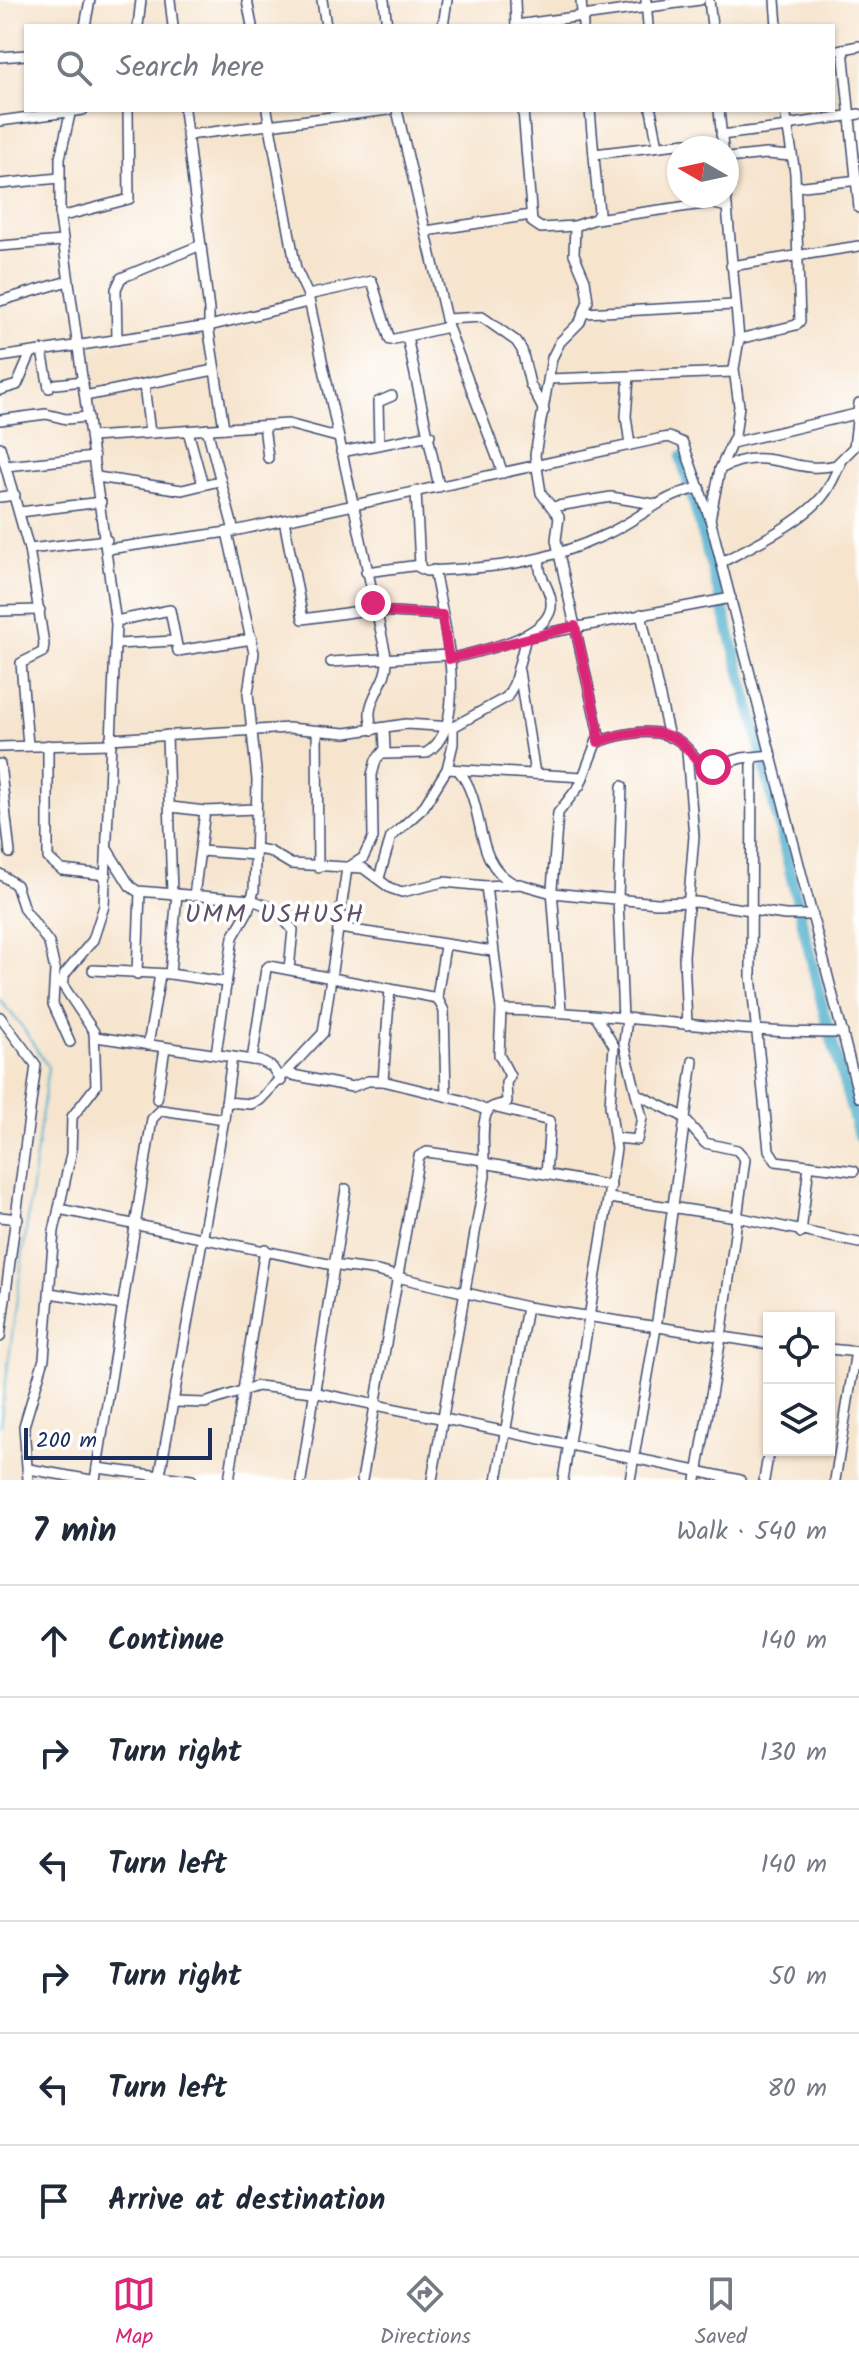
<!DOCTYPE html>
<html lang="en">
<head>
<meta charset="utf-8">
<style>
  :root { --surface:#fff; --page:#f2f2f3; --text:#1f2937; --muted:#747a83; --line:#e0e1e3; --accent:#db2777 }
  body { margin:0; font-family:Kalam,sans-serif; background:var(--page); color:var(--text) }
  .controls { position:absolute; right:24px; bottom:24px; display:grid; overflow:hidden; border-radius:0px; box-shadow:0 2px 6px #0004 }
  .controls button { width:72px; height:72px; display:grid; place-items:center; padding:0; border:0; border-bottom:2px solid var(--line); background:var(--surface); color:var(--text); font:40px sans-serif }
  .compass { position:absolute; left:667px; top:136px; width:72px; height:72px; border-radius:50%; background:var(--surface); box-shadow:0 2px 6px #0004; rotate:279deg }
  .scale { position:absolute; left:24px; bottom:20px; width:188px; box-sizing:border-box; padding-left:8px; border:4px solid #1b2f5e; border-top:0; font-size:22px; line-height:28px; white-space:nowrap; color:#1b2f5e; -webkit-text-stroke:6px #fff; paint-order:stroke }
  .stop { position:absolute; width:24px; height:24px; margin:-18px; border:6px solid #db2777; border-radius:50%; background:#fff }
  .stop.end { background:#db2777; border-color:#fff; box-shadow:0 2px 8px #0008 }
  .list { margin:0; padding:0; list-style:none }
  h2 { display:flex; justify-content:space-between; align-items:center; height:104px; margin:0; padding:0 32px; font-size:34px }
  h2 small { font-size:26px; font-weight:400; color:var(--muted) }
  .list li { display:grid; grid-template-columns:52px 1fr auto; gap:24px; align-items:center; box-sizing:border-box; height:112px; padding:0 32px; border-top:2px solid var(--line) }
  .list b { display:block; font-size:30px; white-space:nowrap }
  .list em { font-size:26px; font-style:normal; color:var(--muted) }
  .icon { flex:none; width:44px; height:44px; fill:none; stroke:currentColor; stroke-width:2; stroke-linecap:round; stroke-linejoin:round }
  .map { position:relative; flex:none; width:859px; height:1480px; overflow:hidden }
  .search { position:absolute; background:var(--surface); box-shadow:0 2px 6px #0004; left:24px; right:24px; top:24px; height:88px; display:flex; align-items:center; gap:20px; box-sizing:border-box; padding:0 28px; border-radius:0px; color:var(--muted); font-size:30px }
  .sheet { height:776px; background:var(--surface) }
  nav { display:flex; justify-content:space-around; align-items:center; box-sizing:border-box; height:112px; border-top:2px solid var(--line); background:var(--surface); font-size:22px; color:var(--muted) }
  nav a { display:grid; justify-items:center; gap:4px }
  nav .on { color:var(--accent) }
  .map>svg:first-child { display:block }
</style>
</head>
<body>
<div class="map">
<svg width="859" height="1480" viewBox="0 0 859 1480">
  <rect width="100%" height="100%" fill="#fff"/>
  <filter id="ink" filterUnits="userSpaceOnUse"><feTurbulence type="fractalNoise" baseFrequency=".0125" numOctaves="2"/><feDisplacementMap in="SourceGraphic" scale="16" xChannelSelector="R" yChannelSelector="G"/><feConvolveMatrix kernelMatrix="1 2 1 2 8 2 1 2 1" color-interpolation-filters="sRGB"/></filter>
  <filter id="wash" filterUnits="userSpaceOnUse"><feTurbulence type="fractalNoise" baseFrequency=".006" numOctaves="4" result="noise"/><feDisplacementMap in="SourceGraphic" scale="32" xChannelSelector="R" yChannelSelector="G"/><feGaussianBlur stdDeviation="1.8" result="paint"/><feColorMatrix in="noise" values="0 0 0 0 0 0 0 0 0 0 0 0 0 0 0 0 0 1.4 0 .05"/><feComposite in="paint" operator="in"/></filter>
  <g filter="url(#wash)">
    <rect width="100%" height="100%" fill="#f6e4cd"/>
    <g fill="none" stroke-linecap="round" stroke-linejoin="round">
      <polyline stroke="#4caecb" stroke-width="2" points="0,1000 21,1025 48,1067 0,1425"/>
      <polyline stroke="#4caecb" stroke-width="11" points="681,457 752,714 823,1009 859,1137"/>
    </g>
  </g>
  <g filter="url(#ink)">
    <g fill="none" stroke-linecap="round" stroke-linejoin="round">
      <g stroke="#3c4a6f" stroke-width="12">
        <g id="minor">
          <polyline points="170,0 173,26"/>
          <polyline points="247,0 252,26"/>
          <polyline points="322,0 326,26"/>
          <polyline points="384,0 387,26"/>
          <polyline points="515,0 516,26"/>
          <polyline points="581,0 583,26"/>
          <polyline points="646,0 648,26"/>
          <polyline points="709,0 712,26"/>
          <polyline points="775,0 777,26"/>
          <polyline points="516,25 700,0"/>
          <polyline points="85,26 90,0"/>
          <polyline points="138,26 141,0"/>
          <polyline points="443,26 447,0"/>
          <polyline points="843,49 859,208"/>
          <polyline points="833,51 859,46"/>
          <polyline points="0,57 26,55"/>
          <polyline points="184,110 209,310 209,332 224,428"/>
          <polyline points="267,110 296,269 308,295"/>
          <polyline points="397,110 448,327 503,473"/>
          <polyline points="523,110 532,222 541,228 575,226"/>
          <polyline points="651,110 658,146"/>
          <polyline points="719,110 723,148"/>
          <polyline points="0,121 83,110"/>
          <polyline points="787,125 859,114"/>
          <polyline points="188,135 388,110"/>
          <polyline points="721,135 788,127"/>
          <polyline points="594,154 686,143 705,148"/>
          <polyline points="727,158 766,154 792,156"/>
          <polyline points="0,184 59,178"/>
          <polyline points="795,187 859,180"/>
          <polyline points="60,217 129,199 128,110"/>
          <polyline points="596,219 710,203 727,207"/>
          <polyline points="426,231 531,215"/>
          <polyline points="0,246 62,241"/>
          <polyline points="731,266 859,246"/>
          <polyline points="0,301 68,281"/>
          <polyline points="585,313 734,305"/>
          <polyline points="446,319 482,317 516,341 522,350 530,384 544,411"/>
          <polyline points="407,337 439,487"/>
          <polyline points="739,339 796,325 800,321 795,173 785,110"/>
          <polyline points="117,340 116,289 121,278 201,245"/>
          <polyline points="42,351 49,388"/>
          <polyline points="0,357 209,326 308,302"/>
          <polyline points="629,377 626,416 630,445"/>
          <polyline points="549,379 734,372"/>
          <polyline points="56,384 83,381"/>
          <polyline points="144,385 150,433"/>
          <polyline points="0,390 17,385 31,353"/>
          <polyline points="85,396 214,370"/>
          <polyline points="0,420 46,414 66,419 88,417"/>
          <polyline points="264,426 268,458"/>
          <polyline points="207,429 234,531"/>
          <polyline points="188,431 203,485"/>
          <polyline points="91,437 288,424 337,437"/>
          <polyline points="732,443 856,414"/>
          <polyline points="379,444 378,402 392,396"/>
          <polyline points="0,447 29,549 44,644 43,652 21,663 28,745"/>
          <polyline points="341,452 430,435"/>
          <polyline points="6,466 94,457"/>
          <path d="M720,469C770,443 791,476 836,465L854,447L859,403"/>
          <polyline points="97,477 182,490 219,481"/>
          <polyline points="0,497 15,495"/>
          <polyline points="552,507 611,497 654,504"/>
          <polyline points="20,512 101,502"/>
          <polyline points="710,519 720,469 735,436 739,406 734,369 739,339 726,196"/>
          <polyline points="284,520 303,619 374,609"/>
          <polyline points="29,549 107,540"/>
          <polyline points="108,549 234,531 658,439 669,437 683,443 710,519 859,1097"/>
          <path d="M722,562C752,546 800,523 822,497C830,488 835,475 840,464"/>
          <path d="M418,567L426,571C493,568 544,564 607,534C640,519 663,494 700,488"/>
          <polyline points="366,572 420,565 416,492"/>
          <polyline points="0,611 40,610"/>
          <polyline points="376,611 442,615"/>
          <polyline points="641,614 669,737"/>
          <polyline points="116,621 170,610 178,651 252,639"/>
          <polyline points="117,644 174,641"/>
          <path d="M449,659C474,652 556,638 551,601C549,585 537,576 540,559"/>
          <polyline points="331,662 448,655"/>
          <polyline points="519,671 535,774"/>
          <path d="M373,730C361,700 388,686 387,660L308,295L372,281L390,340L448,327"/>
          <polyline points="317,731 318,867"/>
          <polyline points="167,735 172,894"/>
          <polyline points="110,739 288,728 346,733 406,724 453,727 507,697 514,684 526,637 731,598"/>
          <path d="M598,742C620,734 657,725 679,741C693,751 694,763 713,767L742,758L772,755"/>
          <polyline points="48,745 48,858 62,870 106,875"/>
          <polyline points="0,747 110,744"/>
          <path d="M383,754L426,753C473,726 442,614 434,570"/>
          <polyline points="752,757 751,976 769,1150 776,1161 854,1171"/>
          <polyline points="0,764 10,853"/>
          <polyline points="447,769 583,777"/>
          <path d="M458,770C488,804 470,863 515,884"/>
          <polyline points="622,786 618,899 623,1019"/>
          <polyline points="171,807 205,811 256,809"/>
          <polyline points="107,849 130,886 137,891 252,900 275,909 293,930 289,969"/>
          <polyline points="256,849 269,851 291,864 363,868 390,888 402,892 444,882 486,886 520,884 552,893 657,903 696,902 785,915 813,915"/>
          <polyline points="201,851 255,855"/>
          <polyline points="0,874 16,885 24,909 49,943 55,970 53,1004 70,1042"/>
          <polyline points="379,878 391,837 423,808 447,769 453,744 453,727"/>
          <polyline points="177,894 170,974 225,982"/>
          <polyline points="194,896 205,811"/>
          <polyline points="339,928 492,951"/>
          <polyline points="445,946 437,997 444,1011 446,1096"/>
          <polyline points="93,970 170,974"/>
          <polyline points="137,974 140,892"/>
          <polyline points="390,989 383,1081 461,1100 488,1111"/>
          <path d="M501,1010C615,1012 728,1034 843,1033"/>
          <polyline points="561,1011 552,889 558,813 580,785 599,735 556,540 559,517 541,493 535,455 552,358 560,342 580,322 588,301 585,280 574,254 575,226 595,219 599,213 590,110"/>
          <polyline points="0,1017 36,1065 0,1337"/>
          <polyline points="687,1025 684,956 694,836 687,752"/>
          <polyline points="96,1037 260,1061 272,1067 281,1081"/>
          <polyline points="148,1045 160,975"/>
          <polyline points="216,1054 233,937 248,911 254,890 256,828 257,780 248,693 254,653 227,532"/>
          <polyline points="252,1060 266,969 269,966 437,998"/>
          <polyline points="288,1074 352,1087 368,1081 384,1081"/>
          <polyline points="637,1094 682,1116 705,1143 737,1150 745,1159 721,1338 696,1480"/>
          <polyline points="157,1099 165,1048"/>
          <polyline points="226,1102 251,1104 260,1100 323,1033 347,868 363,858 373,838 372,775 376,760 385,749 384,728"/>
          <polyline points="497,1108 550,1121 546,1174"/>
          <polyline points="616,1138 637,1140 642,1118 624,1043 627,1019"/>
          <polyline points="484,1163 611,1186"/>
          <polyline points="609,1198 737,1217 859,1243"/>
          <path d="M59,1209L333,1265C355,1269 376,1268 397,1277L527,1307L769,1344"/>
          <polyline points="0,1217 18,1219"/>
          <polyline points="801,1233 809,1165"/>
          <polyline points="50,1293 122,1305"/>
          <polyline points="829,1349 859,1352"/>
          <polyline points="174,1402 205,1403 257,1386 313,1392 740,1480"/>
          <polyline points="97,1468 192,1480"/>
          <polyline points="29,1469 91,1480"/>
          <polyline points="28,1480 24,1426 44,1359 54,1231 71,1154 72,1117 96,1086 94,1032 62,984 65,974 93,940 104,906 116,624 60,217 60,158 71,110"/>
          <polyline points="95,1480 152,1119 161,1110 224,1119"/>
          <polyline points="159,1480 224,1119 232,1057"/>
          <polyline points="229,1480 265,1249"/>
          <polyline points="301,1480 346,1189"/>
          <polyline points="362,1480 419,1156 427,1152 483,1160"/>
          <path d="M432,1480L485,1176C485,1162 479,1121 489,1109C493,1105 502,1105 507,1102L506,1083L510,1076L499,1055L501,1010L486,886"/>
          <polyline points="497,1480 527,1307"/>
          <polyline points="563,1480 616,1149 610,1105 614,1046 596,1016"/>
          <polyline points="630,1480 656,1328 693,1061"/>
          <polyline points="764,1480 769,1450"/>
          <polyline points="835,1480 856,1351"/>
        </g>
      </g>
      <use href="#minor" stroke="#fff" stroke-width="9"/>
    </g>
  </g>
  <g fill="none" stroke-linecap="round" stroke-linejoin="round" filter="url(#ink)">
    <path stroke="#db2777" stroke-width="10" d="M373,603L376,611L442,615L449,659L575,626L598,728V742C620,734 657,725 679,741C692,751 694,763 713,767"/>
  </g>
  <g text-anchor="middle" stroke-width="7" stroke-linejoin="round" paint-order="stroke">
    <g font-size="26" letter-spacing="2" fill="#5d5268" stroke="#fff">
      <text x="275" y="922">UMM USHUSH</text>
    </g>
  </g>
</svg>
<div class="controls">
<button><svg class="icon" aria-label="locate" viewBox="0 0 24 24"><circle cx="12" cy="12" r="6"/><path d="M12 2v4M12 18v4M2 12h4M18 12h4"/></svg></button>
<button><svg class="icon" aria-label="layers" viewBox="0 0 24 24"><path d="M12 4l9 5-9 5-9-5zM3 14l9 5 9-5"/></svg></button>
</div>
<svg class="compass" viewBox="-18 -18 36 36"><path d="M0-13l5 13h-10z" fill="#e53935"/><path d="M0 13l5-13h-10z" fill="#747a83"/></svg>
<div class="scale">200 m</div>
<div class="stop" style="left:713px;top:767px"></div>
<div class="stop end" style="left:373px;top:603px"></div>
<div class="search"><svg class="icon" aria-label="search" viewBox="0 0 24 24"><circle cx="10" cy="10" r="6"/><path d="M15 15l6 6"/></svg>Search here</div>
</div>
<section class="sheet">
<h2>7 min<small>Walk · 540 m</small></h2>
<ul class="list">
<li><svg class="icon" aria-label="ahead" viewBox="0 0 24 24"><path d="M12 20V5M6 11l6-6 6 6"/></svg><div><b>Continue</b></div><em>140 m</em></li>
<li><svg class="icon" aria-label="right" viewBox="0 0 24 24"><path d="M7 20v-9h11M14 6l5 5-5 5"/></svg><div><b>Turn right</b></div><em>130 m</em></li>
<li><svg class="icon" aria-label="left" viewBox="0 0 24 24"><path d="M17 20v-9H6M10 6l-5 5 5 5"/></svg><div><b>Turn left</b></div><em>140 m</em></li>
<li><svg class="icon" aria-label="right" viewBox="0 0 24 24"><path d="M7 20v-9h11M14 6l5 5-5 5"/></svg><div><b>Turn right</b></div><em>50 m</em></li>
<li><svg class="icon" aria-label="left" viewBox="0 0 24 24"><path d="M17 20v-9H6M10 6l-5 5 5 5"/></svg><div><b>Turn left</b></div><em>80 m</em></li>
<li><svg class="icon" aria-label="arrive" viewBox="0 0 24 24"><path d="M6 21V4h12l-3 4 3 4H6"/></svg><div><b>Arrive at destination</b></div></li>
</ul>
</section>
<nav>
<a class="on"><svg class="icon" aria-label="map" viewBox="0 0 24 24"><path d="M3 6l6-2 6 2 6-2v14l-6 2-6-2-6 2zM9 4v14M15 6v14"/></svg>Map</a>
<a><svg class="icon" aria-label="directions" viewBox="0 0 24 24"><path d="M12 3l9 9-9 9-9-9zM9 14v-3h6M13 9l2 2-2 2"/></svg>Directions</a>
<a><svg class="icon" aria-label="saved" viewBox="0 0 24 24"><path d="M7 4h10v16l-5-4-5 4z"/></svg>Saved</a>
</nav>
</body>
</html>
